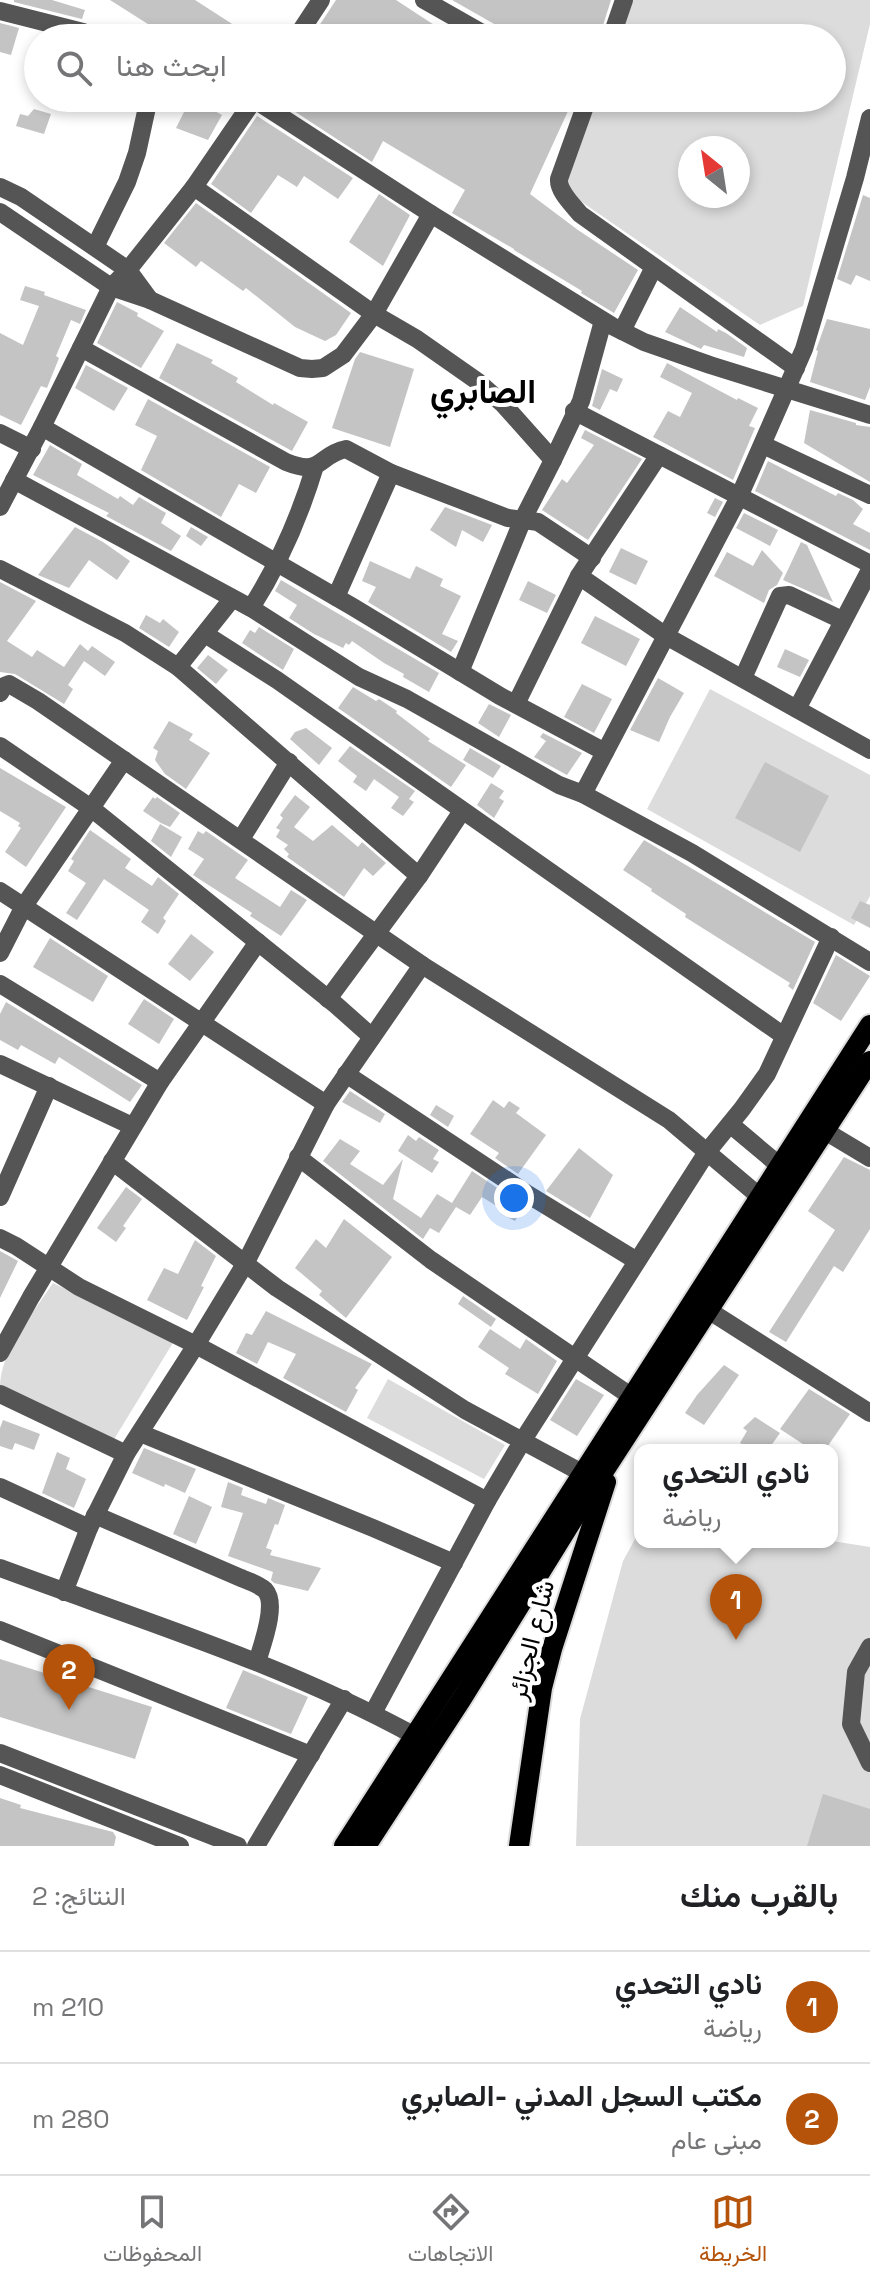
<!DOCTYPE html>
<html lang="ar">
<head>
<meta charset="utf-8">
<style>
  :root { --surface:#fff; --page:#f6f6f6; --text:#202124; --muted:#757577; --line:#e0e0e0; --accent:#b45309 }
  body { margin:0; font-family:"Space Grotesk",Vazirmatn,sans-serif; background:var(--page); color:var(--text); direction:rtl }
  .compass { position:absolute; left:678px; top:136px; width:72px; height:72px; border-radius:50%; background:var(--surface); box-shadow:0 4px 12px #0003; rotate:330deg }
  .you { position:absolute; left:514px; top:1198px; width:28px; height:28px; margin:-20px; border:6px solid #fff; border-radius:50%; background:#1a73e8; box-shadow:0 0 0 12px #1a73e833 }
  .badge { display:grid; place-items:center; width:52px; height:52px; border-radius:50%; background:var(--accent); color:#fff; font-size:26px; font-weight:700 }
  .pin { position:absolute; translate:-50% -66px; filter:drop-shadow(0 2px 4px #0008) }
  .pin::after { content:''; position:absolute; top:42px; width:28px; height:24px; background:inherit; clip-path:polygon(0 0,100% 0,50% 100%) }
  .popup { position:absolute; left:634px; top:1444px; width:204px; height:104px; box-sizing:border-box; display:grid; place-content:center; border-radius:16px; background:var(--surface); filter:drop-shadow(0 2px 6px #0005); font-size:26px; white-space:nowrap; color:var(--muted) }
  .popup b { font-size:30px; color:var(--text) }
  .popup::after { content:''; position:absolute; left:50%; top:100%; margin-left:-16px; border:16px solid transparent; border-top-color:var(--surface) }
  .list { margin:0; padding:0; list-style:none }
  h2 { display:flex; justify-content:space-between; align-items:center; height:104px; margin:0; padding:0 32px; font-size:34px }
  h2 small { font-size:26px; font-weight:400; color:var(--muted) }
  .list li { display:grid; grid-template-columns:52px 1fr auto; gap:24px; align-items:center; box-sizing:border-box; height:112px; padding:0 32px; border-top:2px solid var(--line) }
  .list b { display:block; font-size:30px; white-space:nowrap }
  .list p { margin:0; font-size:26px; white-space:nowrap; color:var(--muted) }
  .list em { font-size:26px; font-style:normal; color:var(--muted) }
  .icon { flex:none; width:44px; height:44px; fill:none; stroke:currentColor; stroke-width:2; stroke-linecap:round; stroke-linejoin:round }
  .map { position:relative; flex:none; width:870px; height:1846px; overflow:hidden; direction:ltr }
  .search { position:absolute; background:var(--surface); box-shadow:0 4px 12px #0003; left:24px; right:24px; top:24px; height:88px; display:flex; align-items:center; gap:20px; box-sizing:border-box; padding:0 28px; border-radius:44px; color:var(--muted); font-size:30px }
  .sheet { height:328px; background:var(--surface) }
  nav { display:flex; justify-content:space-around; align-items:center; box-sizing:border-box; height:112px; border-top:2px solid var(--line); background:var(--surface); font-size:22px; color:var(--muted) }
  nav a { display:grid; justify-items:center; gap:4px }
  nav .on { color:var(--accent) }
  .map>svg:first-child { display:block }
</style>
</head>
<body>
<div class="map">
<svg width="870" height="1846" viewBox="0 0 870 1846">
  <rect width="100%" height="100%" fill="#fff"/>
  <g fill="#dcdcdc" fill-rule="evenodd">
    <path d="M627,0H870V24L803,306L760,325L560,187L592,98H832V38H613ZM690,148H738V196H690Z"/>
    <polygon points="710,689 870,775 870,896 854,925 647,809"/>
    <path d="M53,1283L174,1341L113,1441L0,1388C0,1350 33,1314 53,1283Z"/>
    <polygon points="388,1379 505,1445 484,1479 367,1418"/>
    <polygon points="640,1530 640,1542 832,1541 870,1547 870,1846 576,1846 580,1719 623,1561"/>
  </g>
  <g fill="#c4c4c4">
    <polygon points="14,0 52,0 85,10 82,19 14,2"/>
    <polygon points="110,0 195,0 240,29 234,38 170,38"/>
    <polygon points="336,0 396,0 454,38 311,38"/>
    <polygon points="452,0 611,0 599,38 519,38"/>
    <polygon points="0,23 19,28 11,55 0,52"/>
    <polygon points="191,98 222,115 208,140 176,128"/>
    <polygon points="274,98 574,98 530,194 578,230 638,270 614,313 581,293 582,291 514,250 514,249 452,213 465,190 383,141 372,162"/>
    <polygon points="34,109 51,114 44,134 16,126 20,114 28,116"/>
    <polygon points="257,116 353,178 338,199 304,176 297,187 278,175 251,213 211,184"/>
    <polygon points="379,194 410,215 383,266 349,242"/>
    <polygon points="863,195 870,198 870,281 856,275 851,285 837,279"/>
    <polygon points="196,203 351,313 336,335 325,341 295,327 246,288 243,291 201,261 196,267 164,243"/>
    <polygon points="25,286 45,292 44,295 86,310 80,324 71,320 56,356 59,358 47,388 41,386 21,425 0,415 0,333 23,345 39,306 20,300"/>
    <polygon points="117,302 138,313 137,316 164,331 141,368 97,343"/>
    <polygon points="680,307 717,332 718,329 726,333 747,348 744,357 704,345 701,349 665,332"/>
    <polygon points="827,319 870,329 870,387 865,400 810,382 818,351 816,350"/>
    <polygon points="177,343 213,360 211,363 238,378 236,382 273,405 274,403 308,422 292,451 159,378"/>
    <polygon points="360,352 414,369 390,447 332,428 355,359"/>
    <polygon points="667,363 737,400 738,398 758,408 749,426 755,428 733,480 653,437 668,411 680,417 692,393 660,377"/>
    <polygon points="86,365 128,388 114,411 75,388"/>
    <polygon points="602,369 623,379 617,392 610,389 600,410 592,406"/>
    <polygon points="148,399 270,467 256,493 239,484 221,517 141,470 157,436 135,425"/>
    <polygon points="810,410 856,423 856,425 870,427 870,482 804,443"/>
    <polygon points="585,430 642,459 588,540 542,510 562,479 567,483 594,445 581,438"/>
    <polygon points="50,445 82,464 77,475 118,499 120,496 133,505 139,497 166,513 161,523 181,536 171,551 106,516 109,513 33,475"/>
    <polygon points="768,461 836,496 838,493 853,500 863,509 853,524 870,533 870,550 755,491"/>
    <polygon points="715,498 723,502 715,517 707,513"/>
    <polygon points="445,507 492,525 483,542 462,530 456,547 430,530"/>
    <polygon points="744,513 778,530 770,546 736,528"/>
    <polygon points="75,527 103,542 130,561 117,580 89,560 69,588 38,575"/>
    <polygon points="191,527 208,537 201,546 186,536"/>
    <polygon points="801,542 807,545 833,602 783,580"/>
    <polygon points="621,548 648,561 636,585 609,572"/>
    <polygon points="762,550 783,573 777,585 769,590 764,603 714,576 727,552 753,566"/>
    <polygon points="370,561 410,579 416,566 443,579 440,586 461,596 442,634 458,641 451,652 368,602 376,587 362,581"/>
    <polygon points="281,580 439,673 429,692 403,677 404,674 384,663 352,641 349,645 346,643 343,648 314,634 289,618 297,605 275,591"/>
    <polygon points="528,581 556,595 547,613 519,600"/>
    <polygon points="0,582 36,601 7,641 32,657 37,650 64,667 80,644 88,651 92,646 115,662 105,676 84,661 68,685 73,689 64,704 15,674 0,672"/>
    <polygon points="146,615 160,623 163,619 179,632 169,647 139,628"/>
    <polygon points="595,616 640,639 626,666 581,643"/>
    <polygon points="259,627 294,649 283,670 242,643 250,630 255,633"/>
    <polygon points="785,649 809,660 800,677 777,667"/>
    <polygon points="208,655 228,670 216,684 197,668"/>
    <polygon points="658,678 684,693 670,717 659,742 630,730"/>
    <polygon points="582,684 612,699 594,733 564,717"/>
    <polygon points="353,687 376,701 379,699 397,711 396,713 430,739 428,741 466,765 451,787 338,708"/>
    <polygon points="489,704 511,715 499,737 478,723"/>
    <polygon points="169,721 193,734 189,740 210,753 186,789 165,774 155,760 158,751 153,748"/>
    <polygon points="306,728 332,748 319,765 290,739 295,732"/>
    <polygon points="543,733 582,753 567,775 534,757 546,741 540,737"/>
    <polygon points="350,746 415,791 409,799 414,802 403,816 391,808 399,797 374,779 366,791 353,782 357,776 338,761"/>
    <polygon points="470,748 501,766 493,778 463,760"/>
    <polygon points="765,762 829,796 800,852 735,818"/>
    <polygon points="0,768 66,807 26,867 5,852 21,828 18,826 20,823 0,811"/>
    <polygon points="491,783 504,791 499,798 504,801 494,818 477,805"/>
    <polygon points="295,795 310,807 294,827 313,841 332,825 358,847 362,842 386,863 373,876 364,868 344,897 287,857 289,854 284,849 288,845 276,837 280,830 276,828 283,818 280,815"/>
    <polygon points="153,797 155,799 157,797 180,813 170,827 161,823 143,811"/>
    <polygon points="160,824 182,837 171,857 151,841"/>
    <polygon points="90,830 131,859 125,868 152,886 158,877 179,894 163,918 166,921 158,934 141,922 149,910 104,879 77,920 66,913 86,883 68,871 74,861 71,859"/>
    <polygon points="198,831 203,834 206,831 248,860 235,878 280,907 291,890 307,900 281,936 250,916 252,913 193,875 204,859 188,849"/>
    <polygon points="644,840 815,942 793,990 788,986 790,983 685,917 686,914 651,891 652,889 623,870"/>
    <polygon points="860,901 870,905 870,928 851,918"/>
    <polygon points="191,934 214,952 190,981 168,964"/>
    <polygon points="50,938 108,976 93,1002 33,967"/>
    <polygon points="836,955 870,976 841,1021 813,1003"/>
    <polygon points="144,999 174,1019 159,1044 128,1024"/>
    <polygon points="6,1002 142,1085 130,1102 59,1057 55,1064 21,1045 18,1050 0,1040 0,1014"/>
    <polygon points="350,1091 385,1114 380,1123 342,1102"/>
    <polygon points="493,1100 504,1108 509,1101 520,1108 516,1113 546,1135 518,1174 495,1158 499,1153 470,1134"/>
    <polygon points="436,1105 454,1116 448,1127 430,1115"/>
    <polygon points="408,1135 416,1141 419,1137 439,1150 433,1159 439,1162 432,1173 398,1151"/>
    <polygon points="340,1139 360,1151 350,1164 383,1185 403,1159 393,1199 421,1218 437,1194 452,1203 472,1171 524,1206 515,1221 501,1214 503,1210 482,1197 470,1215 456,1207 439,1233 430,1228 423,1239 323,1161"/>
    <polygon points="579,1148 613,1175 590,1218 546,1191"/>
    <polygon points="844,1157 870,1170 870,1229 843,1272 834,1266 786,1342 769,1332 835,1230 808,1211"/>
    <polygon points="126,1187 142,1199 123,1226 126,1228 116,1242 97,1228"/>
    <polygon points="344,1219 392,1257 346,1318 319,1295 322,1291 295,1268 316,1239 326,1248"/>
    <polygon points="195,1240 216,1256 201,1286 204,1287 187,1320 147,1300 164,1268 178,1274"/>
    <polygon points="0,1251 18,1261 0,1298"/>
    <polygon points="463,1296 496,1319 491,1327 458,1304"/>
    <polygon points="266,1311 372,1364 355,1388 358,1390 346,1412 283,1378 296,1354 268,1342 257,1364 236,1353 246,1333 252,1335"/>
    <polygon points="490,1329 520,1349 526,1339 557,1361 538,1394 505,1374 509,1368 478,1347"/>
    <polygon points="724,1365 739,1375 704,1425 685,1413 697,1395"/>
    <polygon points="576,1379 604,1395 577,1436 550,1420"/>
    <polygon points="809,1389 850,1414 825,1450 812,1450 780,1429"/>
    <polygon points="755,1417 780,1433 768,1450 754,1450 740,1443 747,1431 743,1428"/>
    <polygon points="3,1420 40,1434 34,1450 15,1443 12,1450 0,1446 0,1428"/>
    <polygon points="144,1448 196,1469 185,1493 165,1484 164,1487 132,1473"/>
    <polygon points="57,1452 70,1458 66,1469 86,1479 74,1508 42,1493"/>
    <polygon points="228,1482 243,1488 241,1495 266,1504 268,1498 285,1505 278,1525 275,1524 266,1548 272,1550 270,1555 321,1568 308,1591 274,1583 271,1580 273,1572 228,1556 243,1513 221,1507"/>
    <polygon points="189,1496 212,1507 196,1544 173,1534"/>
    <polygon points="0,1659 152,1707 135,1759 0,1717"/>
    <polygon points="243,1670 308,1697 291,1734 226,1708"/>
    <polygon points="823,1794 870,1809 870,1846 807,1846"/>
    <polygon points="0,1798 21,1805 20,1808 113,1832 116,1837 114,1846 0,1846"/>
  </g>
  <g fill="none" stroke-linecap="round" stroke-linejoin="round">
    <g stroke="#dbdbdb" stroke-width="24">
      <g id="major">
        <polyline points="344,1846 870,1025"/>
        <polyline points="366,1846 461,1700 580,1508 870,1061"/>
        <polyline points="519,1846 542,1688 552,1649 606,1482"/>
      </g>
    </g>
    <g stroke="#555" stroke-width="18">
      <polyline points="424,0 491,38"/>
      <polyline points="0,11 83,32 96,38"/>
      <polyline points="296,38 321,0"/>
      <polyline points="611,38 624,0"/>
      <polyline points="252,98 431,214 612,326 644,342 710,365 870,415"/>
      <path d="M588,98L559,179C558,191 572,204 580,214L796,368"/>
      <polyline points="0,187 21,197 128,270 150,300"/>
      <polyline points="194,187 374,314 417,339 477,381 503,404 553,460"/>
      <polyline points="0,212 111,287 150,300 300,368 312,369 323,368 343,355 374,314 431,214"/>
      <polyline points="95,247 127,182 137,153 149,98"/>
      <polyline points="622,331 654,267"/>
      <path d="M81,348L286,462C323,477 317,455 346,449L391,473L508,518L538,522L592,558"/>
      <polyline points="574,411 870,564"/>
      <polyline points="42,427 353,607 500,696 605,752"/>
      <polyline points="0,433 32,449"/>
      <polyline points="763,445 870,495"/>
      <polyline points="14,480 251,608 359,677 407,699 559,785 583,794 692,853 870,962"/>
      <polyline points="0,507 42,427 111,287 128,270 194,187 255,98"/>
      <polyline points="0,569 125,633 178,667 419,876"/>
      <polyline points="579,576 666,636 870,750"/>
      <polyline points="336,597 391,473"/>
      <path d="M251,608C279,564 300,516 315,466"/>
      <polyline points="205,634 277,680 784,1036"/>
      <polyline points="178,667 232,599"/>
      <polyline points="460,672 523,519 553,460 581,401 603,321"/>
      <polyline points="743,678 780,596 789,595 842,620"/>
      <polyline points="0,693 4,686 9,684 38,701 422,965 669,1120 760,1197"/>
      <polyline points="516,704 579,576 659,455"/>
      <polyline points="797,709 870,570"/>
      <polyline points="0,746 91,808 336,1005 372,1037"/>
      <polyline points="583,794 739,497 804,349 855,178 870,118"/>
      <polyline points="241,839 289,762"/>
      <polyline points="0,891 326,1104"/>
      <polyline points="0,953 24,906 124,760"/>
      <polyline points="0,984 160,1082"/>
      <polyline points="328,999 419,876 462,811"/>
      <polyline points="0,1064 132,1126"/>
      <polyline points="346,1074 529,1195 637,1261"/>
      <polyline points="730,1124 780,1166"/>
      <polyline points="825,1131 870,1158"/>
      <polyline points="298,1157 431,1260 632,1397"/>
      <polyline points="112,1161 277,1288 465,1410 584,1474"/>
      <polyline points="0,1197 49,1086"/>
      <polyline points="0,1238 16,1246 79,1287 196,1345 487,1501"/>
      <polyline points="708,1310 870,1413"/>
      <polyline points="0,1353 31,1297 160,1082 258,942"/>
      <polyline points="0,1394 126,1454"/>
      <polyline points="140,1433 373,1528 454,1563"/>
      <polyline points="0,1487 89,1528"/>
      <path d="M95,1515L241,1578C249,1581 258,1584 265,1590C278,1604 262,1645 257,1662"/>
      <path d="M0,1568C140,1620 284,1664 415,1736"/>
      <polyline points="64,1592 89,1528 126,1454 196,1345 245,1264 326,1104 422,965"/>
      <polyline points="0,1630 311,1755"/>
      <polyline points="870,1647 856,1672 851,1724 870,1763"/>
      <polyline points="373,1713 487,1501 523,1440 707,1152 742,1109 767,1074 831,937"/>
      <polyline points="0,1753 238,1846"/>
      <polyline points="0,1775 180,1846"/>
      <polyline points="256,1846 344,1699"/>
    </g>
    <use href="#major" stroke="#000" stroke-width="20"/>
  </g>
  <g text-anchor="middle" stroke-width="8" stroke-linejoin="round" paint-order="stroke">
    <g font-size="26" fill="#000" stroke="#fff">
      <text transform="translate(531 1640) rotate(-76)" y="9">شارع الجزائر</text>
    </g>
    <g font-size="34" font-weight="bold" fill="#000" stroke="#fff">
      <text x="483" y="403">الصابري</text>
    </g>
  </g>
</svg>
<svg class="compass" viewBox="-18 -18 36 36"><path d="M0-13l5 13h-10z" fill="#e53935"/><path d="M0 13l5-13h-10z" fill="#757577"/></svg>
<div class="you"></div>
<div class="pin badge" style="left:736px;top:1640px">1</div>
<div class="popup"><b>نادي التحدي</b>رياضة</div>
<div class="pin badge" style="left:69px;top:1710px">2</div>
<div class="search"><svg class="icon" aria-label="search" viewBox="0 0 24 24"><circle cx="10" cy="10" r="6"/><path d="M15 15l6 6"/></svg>ابحث هنا</div>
</div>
<section class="sheet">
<h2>بالقرب منك<small>النتائج: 2</small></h2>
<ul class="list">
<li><span class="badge">1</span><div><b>نادي التحدي</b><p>رياضة</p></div><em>210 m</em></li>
<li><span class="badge">2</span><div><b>مكتب السجل المدني -الصابري</b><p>مبنى عام</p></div><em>280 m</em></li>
</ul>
</section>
<nav>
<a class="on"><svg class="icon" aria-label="map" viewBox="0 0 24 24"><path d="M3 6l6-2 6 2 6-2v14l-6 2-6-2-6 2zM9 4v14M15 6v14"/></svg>الخريطة</a>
<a><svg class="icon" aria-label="directions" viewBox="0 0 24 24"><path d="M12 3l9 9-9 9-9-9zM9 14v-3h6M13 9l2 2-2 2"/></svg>الاتجاهات</a>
<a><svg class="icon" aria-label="saved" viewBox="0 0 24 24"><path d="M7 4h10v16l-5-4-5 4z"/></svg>المحفوظات</a>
</nav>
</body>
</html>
